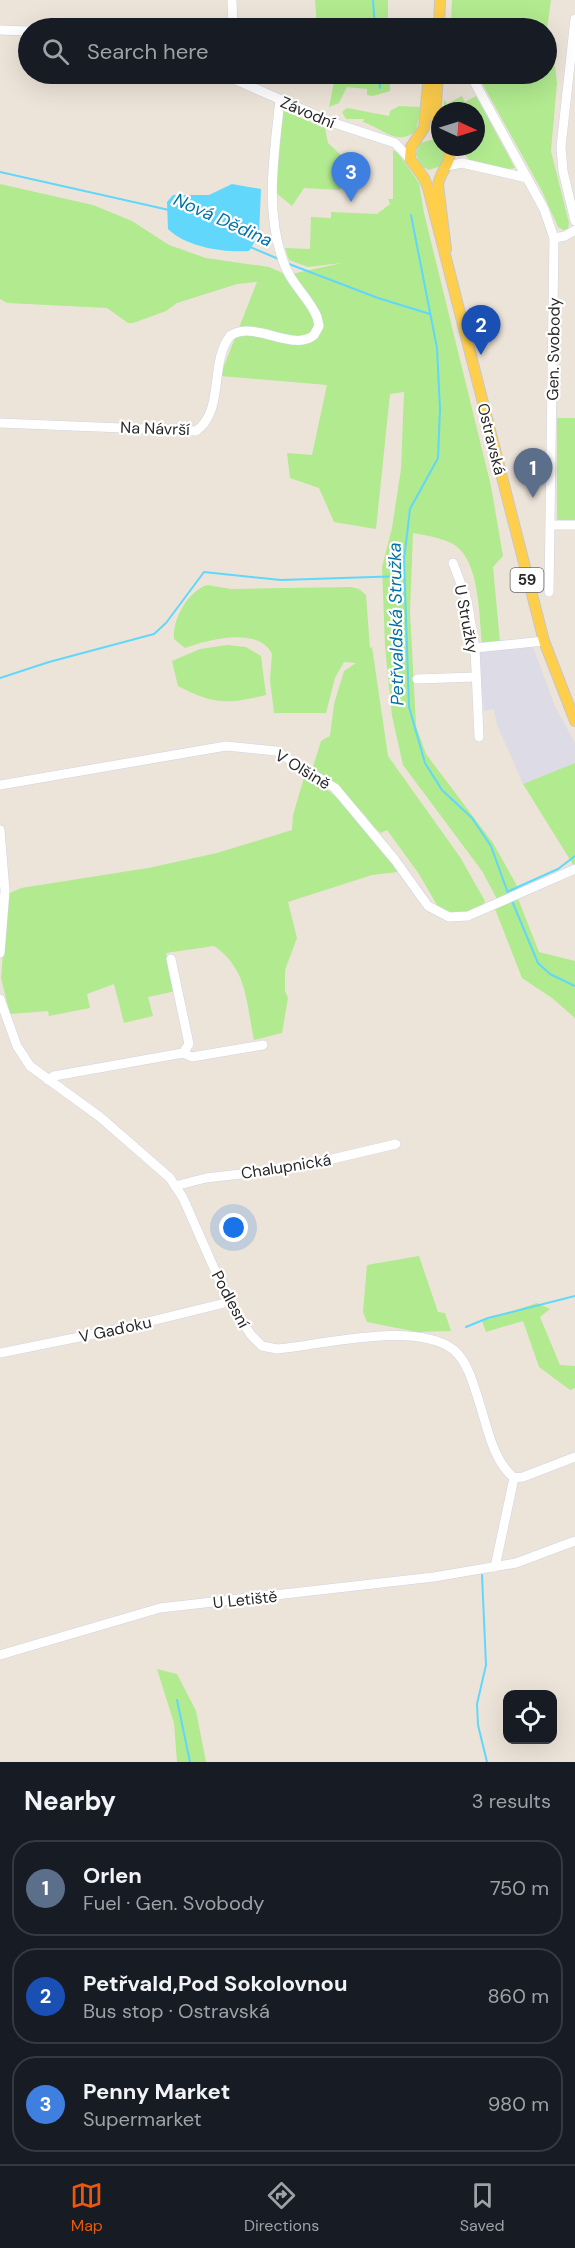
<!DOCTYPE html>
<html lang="en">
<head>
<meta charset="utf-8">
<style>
  :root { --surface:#171b24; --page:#242831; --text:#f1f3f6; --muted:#9ea1a6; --line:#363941; --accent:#ea580c }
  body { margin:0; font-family:"DM Sans",sans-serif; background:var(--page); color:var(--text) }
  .controls { position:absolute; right:18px; bottom:18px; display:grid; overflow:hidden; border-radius:12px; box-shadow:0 6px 24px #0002 }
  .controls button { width:54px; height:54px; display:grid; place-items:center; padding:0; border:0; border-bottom:2px solid var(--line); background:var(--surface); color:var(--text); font:30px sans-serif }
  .compass { position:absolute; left:431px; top:102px; width:54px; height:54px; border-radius:50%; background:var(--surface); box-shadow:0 6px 24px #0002; rotate:94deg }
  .you { position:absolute; left:234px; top:1228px; width:21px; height:21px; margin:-15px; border:4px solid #fff; border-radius:50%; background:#1a73e8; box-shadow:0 0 0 9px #1a73e833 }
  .badge { display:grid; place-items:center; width:39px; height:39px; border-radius:50%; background:var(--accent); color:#fff; font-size:20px; font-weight:700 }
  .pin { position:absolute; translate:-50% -50px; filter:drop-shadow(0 2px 3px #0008) }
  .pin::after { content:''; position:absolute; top:32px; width:21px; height:18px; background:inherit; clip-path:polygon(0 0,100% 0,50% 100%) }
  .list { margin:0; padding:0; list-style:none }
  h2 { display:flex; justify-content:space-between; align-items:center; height:78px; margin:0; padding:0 24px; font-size:26px }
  h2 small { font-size:20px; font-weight:400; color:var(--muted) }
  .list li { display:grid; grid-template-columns:39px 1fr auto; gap:18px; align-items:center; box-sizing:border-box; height:96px; margin:0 12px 12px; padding:0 12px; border:2px solid var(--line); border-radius:24px }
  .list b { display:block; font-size:22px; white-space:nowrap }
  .list p { margin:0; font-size:20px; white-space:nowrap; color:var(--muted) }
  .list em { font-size:20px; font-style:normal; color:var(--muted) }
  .icon { flex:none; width:33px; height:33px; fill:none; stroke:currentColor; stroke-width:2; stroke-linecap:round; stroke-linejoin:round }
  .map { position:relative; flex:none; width:575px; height:1762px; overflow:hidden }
  .search { position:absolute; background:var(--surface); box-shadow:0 6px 24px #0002; left:18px; right:18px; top:18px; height:66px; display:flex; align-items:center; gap:15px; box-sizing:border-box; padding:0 21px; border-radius:33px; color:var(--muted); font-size:22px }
  .sheet { height:402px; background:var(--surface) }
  nav { display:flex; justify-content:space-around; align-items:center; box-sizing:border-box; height:84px; border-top:2px solid var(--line); background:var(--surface); font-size:16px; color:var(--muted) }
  nav a { display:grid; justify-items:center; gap:3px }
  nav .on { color:var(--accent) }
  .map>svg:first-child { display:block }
</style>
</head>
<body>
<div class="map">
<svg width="575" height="1762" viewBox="0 0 575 1762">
  <rect width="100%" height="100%" fill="#ede4d9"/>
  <polygon fill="#dddbe5" points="533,647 555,706 575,743 575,763 523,784 497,725 494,709 484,711 477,655 485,649"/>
  <g fill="#b1ea8f">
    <polygon points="315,0 388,0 388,28 317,28"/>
    <polygon points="452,0 551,0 547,29 504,28 451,21"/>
    <polygon points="547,65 555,66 557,83 551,151 569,223 568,229 563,230 558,227 542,191 477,74 546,74"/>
    <polygon points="321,74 390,74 390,91 373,96 367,95 367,89 347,87 339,103 329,107 334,82 321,79"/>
    <polygon points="462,96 465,102 476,96 515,168 509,169 470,160 456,147 476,147 476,111 444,111 444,100 447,104"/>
    <path d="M399,106L421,107L416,131C396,147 383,128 363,122L364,119H346L342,112L347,108L389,116L390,111Z"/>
    <polygon points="282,110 325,128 328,143 343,157 338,158 340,190 304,188 292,206 275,192"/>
    <polygon points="435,139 440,142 440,147 444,147 446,157 441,166 429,170 420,165 416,154 420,143"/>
    <path d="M393,150L398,153L419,183L424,213L491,486L503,556L493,567L500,642L482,644C479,617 480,559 453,544C443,538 424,535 413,533L410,611L416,726L426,754L493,843L516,884L518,890L497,899L482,871L403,765L392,716L385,646L382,567L392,528L401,469L404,392L390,394L376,529L334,522L319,488L290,478L287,453L312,455L327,385L220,376L257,282L237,284L177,303L166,311L133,323H128L107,308L7,303L0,299V184L93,205L132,221L169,245L206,258L269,267L287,275L342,263L308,267L289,260L285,248L310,249L311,217L331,218V212L377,214L390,204L388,199H393Z"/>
    <rect x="557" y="418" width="18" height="104"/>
    <path d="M207,585L231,589L351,587L359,589L366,595L370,648L372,647L388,756L460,857L485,901L480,910L466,915L448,914L437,905L419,874L387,830L381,833C373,828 369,819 362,812C346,795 326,782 306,769L313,767L321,741L330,736L334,704L344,671L356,663L344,662L335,678L326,713H274L270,680L272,654C259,626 207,640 185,648L174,639C172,620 188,591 207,585Z"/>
    <path d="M227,645L246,647L261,656L266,695C227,704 214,705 178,686L172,661L200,649Z"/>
    <polygon points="575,763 575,866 574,866 523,784"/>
    <path d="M305,774C350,804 370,827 398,872L372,875L288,902L297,938L285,970V991L288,998L282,1033L254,1040C246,1003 248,969 214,946L166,953L176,991L148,997L153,1016L124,1023L114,984L87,994L90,1008L49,1016L48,1011L10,1014L1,978L8,894L21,888L148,868L217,853L292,830L293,815Z"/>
    <polygon points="517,896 539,952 575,961 575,1018 552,998 522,978 495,909"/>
    <polygon points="419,1256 438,1312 445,1313 451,1331 417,1332 367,1322 363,1312 367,1265"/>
    <polygon points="537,1303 550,1309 540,1317 560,1365 575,1366 575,1388 570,1390 539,1367 523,1321 486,1332 482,1321"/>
    <polygon points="157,1669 177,1674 196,1711 206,1762 177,1762 174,1723"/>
  </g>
  <path fill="#60d7fb" d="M232,184L261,189L259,235L249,251C225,253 186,247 168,229L167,202L173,195H209Z"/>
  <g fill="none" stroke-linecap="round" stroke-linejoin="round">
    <g stroke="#60d7fb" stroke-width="2">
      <polyline points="373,0 375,28"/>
      <polyline points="379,74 380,88"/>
      <polyline points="0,172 169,210"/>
      <polyline points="411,215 437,348 440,409 438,458 410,509 404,560 409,707 425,763 442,790 472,818 491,846 509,896"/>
      <polyline points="250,247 281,260"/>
      <polyline points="289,264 378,298 430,314"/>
      <polyline points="0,678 49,662 154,634 166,623 204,572 281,580 404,576"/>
      <polyline points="509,891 558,869 575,856"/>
      <polyline points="512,901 538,963 550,974 575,986"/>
      <polyline points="466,1327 488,1318 575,1296"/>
      <polyline points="482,1575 486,1665 477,1704 478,1725 487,1762"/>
      <polyline points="177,1700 190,1762"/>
    </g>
    <g stroke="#ced3e4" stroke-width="10">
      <g id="minor">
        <polyline points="232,0 233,28"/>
        <polyline points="575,19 561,147 563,171 575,221"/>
        <polyline points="457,27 457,28"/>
        <polyline points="0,30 28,31"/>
        <polyline points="222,74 334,123 395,143 410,159"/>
        <polyline points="470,74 544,209 554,238 549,592"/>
        <polyline points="447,166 462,163 527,178"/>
        <polyline points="554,238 565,236 575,230"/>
        <path d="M0,423L196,431C225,411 209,363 230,336C254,319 293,353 314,335L319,326L317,317C310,299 292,285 285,266C264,214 274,155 280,100"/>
        <polyline points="551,525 575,525"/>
        <polyline points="453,563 467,600 475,648 479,737"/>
        <polyline points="475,648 544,641"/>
        <polyline points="417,679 476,677"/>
        <polyline points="0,785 226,746 276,751 335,788 395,860 428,906 449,917 468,916 575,869"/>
        <polyline points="0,830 5,891 0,953"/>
        <path d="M0,999L17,1046L30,1066L100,1117L170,1178L183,1198L229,1302L251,1335L262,1346L277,1349C323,1345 416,1320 454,1350C469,1363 475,1390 481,1408C488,1431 494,1461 514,1478L523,1477L575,1457"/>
        <polyline points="183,1053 192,1057 263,1045"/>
        <polyline points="48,1080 54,1076 183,1053 189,1044 171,959"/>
        <polyline points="175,1186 206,1178 294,1168 396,1144"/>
        <polyline points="0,1353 119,1329 229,1302"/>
        <polyline points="495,1567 514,1478"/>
        <polyline points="0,1655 160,1608 434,1577 516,1563 575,1541"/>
      </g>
    </g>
    <g stroke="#c7c7c7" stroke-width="12">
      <g id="major">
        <polyline points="439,28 440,0"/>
        <polyline points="429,74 424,128 411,147 410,159 424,178 428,188 544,641 575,721"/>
        <polyline points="438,74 435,118 440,134"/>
        <path d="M446,249L438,185C440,170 453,163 449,147"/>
      </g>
    </g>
    <use href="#minor" stroke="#fff" stroke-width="9"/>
    <use href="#major" stroke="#ffcf4c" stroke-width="10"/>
  </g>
  <g text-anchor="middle" stroke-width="4.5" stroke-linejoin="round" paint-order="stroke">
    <rect fill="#fff" stroke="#696969" stroke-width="1.5" x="510.5" y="568" width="33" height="24" rx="4.5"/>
    <g font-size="15" font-weight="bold" fill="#292929">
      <text x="527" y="585">59</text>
    </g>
    <g font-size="16" fill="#292929" stroke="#fff">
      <text transform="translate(308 112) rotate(23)" y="6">Závodní</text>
      <text transform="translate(553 349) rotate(-89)" y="6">Gen. Svobody</text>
      <text transform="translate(155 428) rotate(2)" y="6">Na Návrší</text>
      <text transform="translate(492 439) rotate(76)" y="6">Ostravská</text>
      <text transform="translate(467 619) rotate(79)" y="6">U Stružky</text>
      <text transform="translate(303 769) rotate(31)" y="6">V Olšině</text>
      <text transform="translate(286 1166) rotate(-9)" y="6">Chalupnická</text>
      <text transform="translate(231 1299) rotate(62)" y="6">Podlesní</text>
      <text transform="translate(115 1329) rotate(-12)" y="6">V Gaďoku</text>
      <text transform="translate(245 1599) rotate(-6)" y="6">U Letiště</text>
    </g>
    <g font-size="18" font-style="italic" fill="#0073a6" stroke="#fff">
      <text transform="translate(223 220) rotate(24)" y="6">Nová Dědina</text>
      <text transform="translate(396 624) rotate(-91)" y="6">Petřvaldská Stružka</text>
    </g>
  </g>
</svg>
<div class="controls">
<button><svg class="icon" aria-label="locate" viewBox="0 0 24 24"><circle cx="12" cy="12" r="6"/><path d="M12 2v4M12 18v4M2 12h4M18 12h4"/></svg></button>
</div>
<svg class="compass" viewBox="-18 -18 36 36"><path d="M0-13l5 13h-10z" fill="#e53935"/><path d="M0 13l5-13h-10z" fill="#9ea1a6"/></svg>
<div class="you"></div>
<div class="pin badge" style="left:533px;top:498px;background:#5c6f8a">1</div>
<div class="pin badge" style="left:481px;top:355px;background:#1a4fb4">2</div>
<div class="pin badge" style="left:351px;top:202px;background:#3f7fe0">3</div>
<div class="search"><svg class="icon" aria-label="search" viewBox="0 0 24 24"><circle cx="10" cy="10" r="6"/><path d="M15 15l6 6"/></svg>Search here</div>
</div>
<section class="sheet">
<h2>Nearby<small>3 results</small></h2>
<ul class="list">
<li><span class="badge" style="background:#5c6f8a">1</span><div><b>Orlen</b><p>Fuel · Gen. Svobody</p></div><em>750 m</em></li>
<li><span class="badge" style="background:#1a4fb4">2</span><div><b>Petřvald,Pod Sokolovnou</b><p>Bus stop · Ostravská</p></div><em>860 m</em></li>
<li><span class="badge" style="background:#3f7fe0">3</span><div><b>Penny Market</b><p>Supermarket</p></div><em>980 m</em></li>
</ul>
</section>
<nav>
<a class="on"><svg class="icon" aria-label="map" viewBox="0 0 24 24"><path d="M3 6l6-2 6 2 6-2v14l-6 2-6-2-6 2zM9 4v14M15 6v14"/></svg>Map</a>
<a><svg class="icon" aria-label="directions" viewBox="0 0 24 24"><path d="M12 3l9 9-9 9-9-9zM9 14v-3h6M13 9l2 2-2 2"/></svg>Directions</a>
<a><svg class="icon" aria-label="saved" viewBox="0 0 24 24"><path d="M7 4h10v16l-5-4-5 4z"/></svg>Saved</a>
</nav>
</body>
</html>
